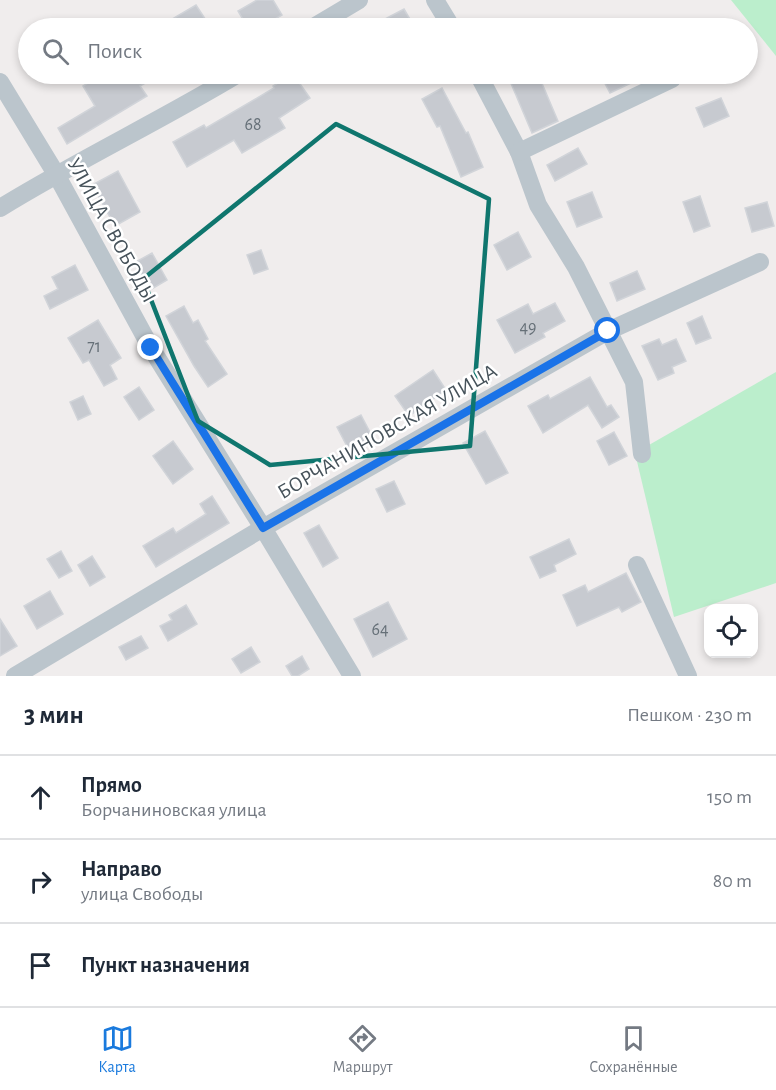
<!DOCTYPE html>
<html lang="ru">
<head>
<meta charset="utf-8">
<style>
  :root { --surface:#fff; --page:#f6f6f7; --text:#1f2937; --muted:#747a83; --line:#e0e1e3; --accent:#1a7add }
  body { margin:0; font-family:"Alegreya Sans",sans-serif; background:var(--page); color:var(--text) }
  .controls { position:absolute; right:18px; bottom:18px; display:grid; overflow:hidden; border-radius:12px; box-shadow:0 3px 9px #0003 }
  .controls button { width:54px; height:54px; display:grid; place-items:center; padding:0; border:0; border-bottom:2px solid var(--line); background:var(--surface); color:var(--text); font:30px sans-serif }
  .stop { position:absolute; width:18px; height:18px; margin:-14px; border:4px solid #1a73e8; border-radius:50%; background:#fff }
  .stop.end { background:#1a73e8; border-color:#fff; box-shadow:0 2px 6px #0008 }
  .list { margin:0; padding:0; list-style:none }
  h2 { display:flex; justify-content:space-between; align-items:center; height:78px; margin:0; padding:0 24px; font-size:26px }
  h2 small { font-size:20px; font-weight:400; color:var(--muted) }
  .list li { display:grid; grid-template-columns:39px 1fr auto; gap:18px; align-items:center; box-sizing:border-box; height:84px; padding:0 24px; border-top:2px solid var(--line) }
  .list b { display:block; font-size:22px; white-space:nowrap }
  .list p { margin:0; font-size:20px; white-space:nowrap; color:var(--muted) }
  .list em { font-size:20px; font-style:normal; color:var(--muted) }
  .icon { flex:none; width:33px; height:33px; fill:none; stroke:currentColor; stroke-width:2; stroke-linecap:round; stroke-linejoin:round }
  .map { position:relative; flex:none; width:776px; height:676px; overflow:hidden }
  .search { position:absolute; background:var(--surface); box-shadow:0 3px 9px #0003; left:18px; right:18px; top:18px; height:66px; display:flex; align-items:center; gap:15px; box-sizing:border-box; padding:0 21px; border-radius:33px; color:var(--muted); font-size:22px }
  .sheet { height:330px; background:var(--surface) }
  nav { display:flex; justify-content:space-around; align-items:center; box-sizing:border-box; height:84px; border-top:2px solid var(--line); background:var(--surface); font-size:16px; color:var(--muted) }
  nav a { display:grid; justify-items:center; gap:3px }
  nav .on { color:var(--accent) }
  .map>svg:first-child { display:block }
</style>
</head>
<body>
<div class="map">
<svg width="776" height="676" viewBox="0 0 776 676">
  <rect width="100%" height="100%" fill="#f0eded"/>
  <g fill="#bec">
    <polygon points="731,0 776,0 776,56"/>
    <polygon points="776,372 776,583 674,617 635,453"/>
  </g>
  <g fill="#c7cad0" stroke="#d1d4d9" stroke-width="1.5">
    <polygon points="257,0 273,0 282,15 260,28 248,28 238,11"/>
    <polygon points="196,5 211,28 157,28"/>
    <polygon points="404,9 415,28 368,28"/>
    <polygon points="103,74 161,74 140,86 147,96 67,144 58,128 95,106 83,86"/>
    <polygon points="293,74 310,98 279,118 285,128 242,153 234,140 187,167 173,142 204,125 206,128 274,88 273,86"/>
    <polygon points="507,74 538,74 558,121 532,133"/>
    <polygon points="600,74 650,74 610,93"/>
    <polygon points="442,88 466,133 468,132 483,167 461,177 440,126 437,127 422,99"/>
    <polygon points="721,98 729,116 704,127 696,108"/>
    <polygon points="578,148 587,164 555,181 547,165"/>
    <polygon points="118,171 140,212 115,226 92,185"/>
    <polygon points="592,192 602,217 577,227 567,202"/>
    <polygon points="700,196 710,226 694,232 683,202"/>
    <polygon points="767,202 774,226 752,232 745,208"/>
    <polygon points="518,232 531,257 507,270 494,245"/>
    <polygon points="261,250 268,269 254,274 247,255"/>
    <polygon points="152,253 167,280 150,290 134,263"/>
    <polygon points="75,265 88,290 50,309 44,296 58,289 52,277"/>
    <polygon points="637,271 645,289 617,301 610,283"/>
    <polygon points="555,303 565,321 543,333 545,337 515,353 497,320 528,304 533,314"/>
    <polygon points="184,306 193,323 198,320 208,339 205,341 227,374 208,387 194,366 166,316"/>
    <polygon points="702,316 711,338 696,344 687,323"/>
    <polygon points="98,320 121,358 110,365 117,379 104,386 89,360 83,363 68,338"/>
    <polygon points="659,339 662,345 676,339 686,361 672,367 674,373 658,380 642,346"/>
    <polygon points="433,370 446,390 409,416 395,396"/>
    <polygon points="590,377 607,407 611,405 619,417 602,428 588,405 543,433 528,406 548,395 550,399"/>
    <polygon points="139,387 154,410 139,420 124,397"/>
    <polygon points="83,396 91,414 78,420 70,402"/>
    <polygon points="361,415 373,438 349,450 337,427"/>
    <polygon points="485,431 508,473 486,484 463,443"/>
    <polygon points="614,432 627,456 609,465 597,441"/>
    <polygon points="173,441 193,469 173,484 153,456"/>
    <polygon points="394,481 405,504 387,512 376,489"/>
    <polygon points="212,496 229,523 156,567 143,546 173,528 176,533 206,514 200,504"/>
    <polygon points="319,525 338,558 323,567 304,533"/>
    <polygon points="569,539 576,554 554,565 556,571 540,578 530,557"/>
    <polygon points="61,551 72,571 59,578 47,559"/>
    <polygon points="92,556 105,577 90,586 78,565"/>
    <polygon points="626,573 641,602 622,612 619,607 577,626 563,595 585,585 588,592"/>
    <polygon points="50,591 63,614 37,629 24,606"/>
    <polygon points="388,602 407,639 373,657 354,619"/>
    <polygon points="186,605 197,624 168,641 160,626 172,620 169,615"/>
    <polygon points="0,619 17,646 0,656"/>
    <polygon points="141,636 148,648 126,660 119,647"/>
    <polygon points="251,647 260,662 241,673 232,659"/>
    <polygon points="302,656 309,669 298,676 292,676 286,666"/>
  </g>
  <g fill="none" stroke-linecap="round" stroke-linejoin="round">
    <g stroke="#bbc5cc" stroke-width="18">
      <polyline points="435,0 452,28"/>
      <polyline points="312,28 359,0"/>
      <polyline points="478,74 519,152 538,205 576,267 634,382 642,454"/>
      <polyline points="0,82 56,174 151,348 263,528 352,676"/>
      <polyline points="519,152 672,79"/>
      <path d="M0,208C78,160 160,121 238,74"/>
      <polyline points="637,565 688,676"/>
      <polyline points="15,676 263,528 608,331 760,262"/>
    </g>
  </g>
  <g fill="none" stroke-linecap="round" stroke-linejoin="round">
    <polyline stroke="#1a73e8" stroke-width="8" points="151,348 263,528 608,331"/>
  </g>
  <path fill="none" stroke="#0f766e" stroke-width="4.5" stroke-linejoin="round" d="M336,124L489,199L470,446L270,465L198,421L143,279Z"/>
  <g text-anchor="middle" stroke-width="5" stroke-linejoin="round" paint-order="stroke">
    <g font-size="18" fill="#667078">
      <text x="253" y="130">68</text>
      <text x="528" y="333">49</text>
      <text x="94" y="352">71</text>
      <text x="380" y="635">64</text>
    </g>
    <g font-size="21" fill="#46525a" stroke="#fff">
      <text transform="translate(112 230) rotate(61)" y="7">УЛИЦА СВОБОДЫ</text>
      <text transform="translate(387 431) rotate(-30)" y="7">БОРЧАНИНОВСКАЯ УЛИЦА</text>
    </g>
  </g>
</svg>
<div class="controls">
<button><svg class="icon" aria-label="locate" viewBox="0 0 24 24"><circle cx="12" cy="12" r="6"/><path d="M12 2v4M12 18v4M2 12h4M18 12h4"/></svg></button>
</div>
<div class="stop" style="left:608px;top:331px"></div>
<div class="stop end" style="left:151px;top:348px"></div>
<div class="search"><svg class="icon" aria-label="search" viewBox="0 0 24 24"><circle cx="10" cy="10" r="6"/><path d="M15 15l6 6"/></svg>Поиск</div>
</div>
<section class="sheet">
<h2>3 мин<small>Пешком · 230 m</small></h2>
<ul class="list">
<li><svg class="icon" aria-label="ahead" viewBox="0 0 24 24"><path d="M12 20V5M6 11l6-6 6 6"/></svg><div><b>Прямо</b><p>Борчаниновская улица</p></div><em>150 m</em></li>
<li><svg class="icon" aria-label="right" viewBox="0 0 24 24"><path d="M7 20v-9h11M14 6l5 5-5 5"/></svg><div><b>Направо</b><p>улица Свободы</p></div><em>80 m</em></li>
<li><svg class="icon" aria-label="arrive" viewBox="0 0 24 24"><path d="M6 21V4h12l-3 4 3 4H6"/></svg><div><b>Пункт назначения</b></div></li>
</ul>
</section>
<nav>
<a class="on"><svg class="icon" aria-label="map" viewBox="0 0 24 24"><path d="M3 6l6-2 6 2 6-2v14l-6 2-6-2-6 2zM9 4v14M15 6v14"/></svg>Карта</a>
<a><svg class="icon" aria-label="directions" viewBox="0 0 24 24"><path d="M12 3l9 9-9 9-9-9zM9 14v-3h6M13 9l2 2-2 2"/></svg>Маршрут</a>
<a><svg class="icon" aria-label="saved" viewBox="0 0 24 24"><path d="M7 4h10v16l-5-4-5 4z"/></svg>Сохранённые</a>
</nav>
</body>
</html>
